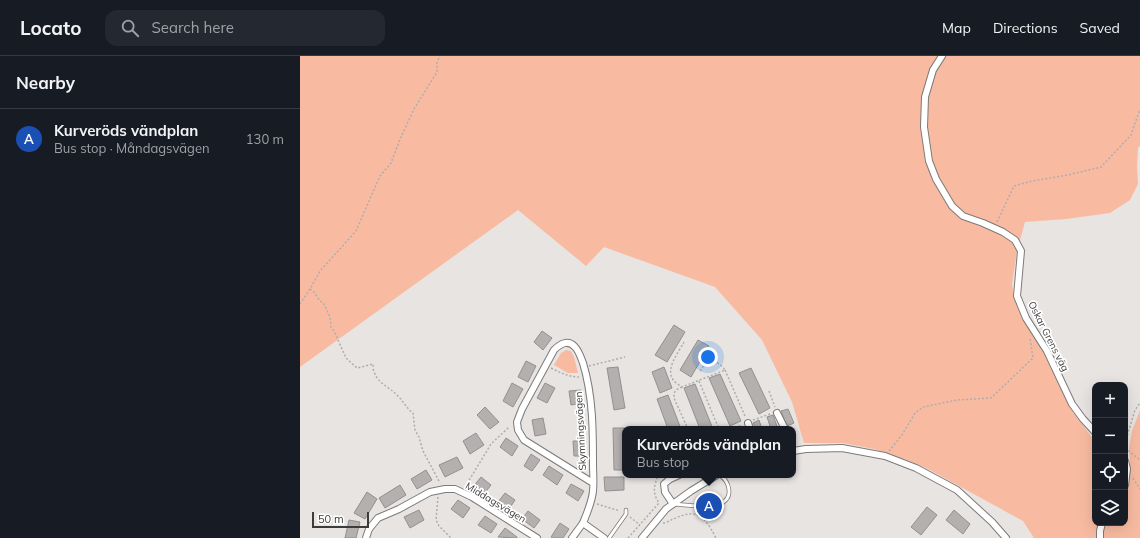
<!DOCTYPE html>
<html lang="en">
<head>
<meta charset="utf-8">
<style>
  :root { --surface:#171b24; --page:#242831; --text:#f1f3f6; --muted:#9ea1a6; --line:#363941; --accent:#2563eb }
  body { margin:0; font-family:Mulish,sans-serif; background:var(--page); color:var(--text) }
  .controls { position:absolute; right:12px; bottom:12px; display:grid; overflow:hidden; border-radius:8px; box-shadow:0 4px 16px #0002 }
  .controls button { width:36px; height:36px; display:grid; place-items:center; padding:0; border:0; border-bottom:1px solid var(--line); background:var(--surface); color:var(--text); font:20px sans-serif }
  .scale { position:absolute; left:12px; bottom:10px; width:57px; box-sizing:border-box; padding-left:4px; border:2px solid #3d3c3c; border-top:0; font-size:11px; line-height:14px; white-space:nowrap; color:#3d3c3c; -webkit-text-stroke:3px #fff; paint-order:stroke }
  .you { position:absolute; left:408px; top:301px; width:14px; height:14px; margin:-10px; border:3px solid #fff; border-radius:50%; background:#1a73e8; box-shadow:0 0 0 6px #1a73e833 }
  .badge { display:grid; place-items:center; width:26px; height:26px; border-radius:50%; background:var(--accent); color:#fff; font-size:13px; font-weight:700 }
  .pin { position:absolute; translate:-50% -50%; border:2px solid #fff; box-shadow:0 1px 4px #0006 }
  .popup { position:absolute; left:322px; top:370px; width:174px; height:52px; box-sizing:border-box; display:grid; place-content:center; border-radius:8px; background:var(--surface); filter:drop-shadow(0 1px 3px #0005); font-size:13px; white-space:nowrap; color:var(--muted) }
  .popup b { font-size:15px; color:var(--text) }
  .popup::after { content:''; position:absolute; left:50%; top:100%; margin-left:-8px; border:8px solid transparent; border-top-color:var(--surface) }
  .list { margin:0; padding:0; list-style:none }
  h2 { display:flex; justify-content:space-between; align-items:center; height:52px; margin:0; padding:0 16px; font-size:17px }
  h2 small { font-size:13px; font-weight:400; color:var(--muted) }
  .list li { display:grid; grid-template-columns:26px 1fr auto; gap:12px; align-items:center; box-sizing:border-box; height:60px; padding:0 16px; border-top:1px solid var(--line) }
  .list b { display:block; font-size:15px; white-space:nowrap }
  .list p { margin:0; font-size:13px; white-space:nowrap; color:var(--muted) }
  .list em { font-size:13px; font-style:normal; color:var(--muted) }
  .icon { flex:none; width:22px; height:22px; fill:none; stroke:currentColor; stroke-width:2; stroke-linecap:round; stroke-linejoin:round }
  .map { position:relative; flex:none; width:840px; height:482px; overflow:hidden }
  header { display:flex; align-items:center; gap:24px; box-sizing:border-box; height:56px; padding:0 20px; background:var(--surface); border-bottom:1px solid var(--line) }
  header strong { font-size:19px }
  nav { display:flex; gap:22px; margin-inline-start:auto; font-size:14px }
  .search { width:280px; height:36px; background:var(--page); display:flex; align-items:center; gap:10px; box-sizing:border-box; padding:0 14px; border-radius:12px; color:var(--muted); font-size:15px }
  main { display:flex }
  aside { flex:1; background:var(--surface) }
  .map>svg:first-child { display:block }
</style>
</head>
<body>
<header>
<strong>Locato</strong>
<div class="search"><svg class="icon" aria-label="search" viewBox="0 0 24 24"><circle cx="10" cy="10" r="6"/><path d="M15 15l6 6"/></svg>Search here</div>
<nav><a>Map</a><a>Directions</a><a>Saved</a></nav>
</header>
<main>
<aside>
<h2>Nearby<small></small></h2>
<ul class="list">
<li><span class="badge" style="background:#1a4fb4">A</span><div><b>Kurveröds vändplan</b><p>Bus stop · Måndagsvägen</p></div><em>130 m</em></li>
</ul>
</aside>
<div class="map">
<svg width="840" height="482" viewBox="0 0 840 482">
  <rect width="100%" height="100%" fill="#e7e4e2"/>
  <g fill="#f8bba1">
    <polygon points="0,0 840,0 840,90 838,92 837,110 838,128 830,144 810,157 766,163 725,166 717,195 712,228 714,240 723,263 743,296 772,355 791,380 795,383 795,467 825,467 825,405 830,409 829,392 832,375 840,354 840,482 803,482 803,475 797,473 796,482 734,482 723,465 628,413 607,404 574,393 543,387 504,387 492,346 462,284 415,231 304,191 286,210 218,154 0,311"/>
    <polygon points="266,294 271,295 274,301 278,317 268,317 254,309 261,297"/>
  </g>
  <g fill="#b3b0af" stroke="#93908f">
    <polygon points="374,269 385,276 367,306 355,299"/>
    <polygon points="242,275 252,282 243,294 234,286"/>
    <polygon points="398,284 409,290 391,321 380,314"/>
    <polygon points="226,305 236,310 228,326 218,321"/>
    <polygon points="318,311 325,352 314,354 307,312"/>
    <polygon points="364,311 372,332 360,337 352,316"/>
    <polygon points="451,312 470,352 459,358 439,317"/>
    <polygon points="420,318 441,365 430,370 409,322"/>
    <polygon points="212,327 223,333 213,351 203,345"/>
    <polygon points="245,327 255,332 247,347 237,342"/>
    <polygon points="395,328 413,373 400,373 384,332"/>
    <polygon points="281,334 283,347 271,349 269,335"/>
    <polygon points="368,339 381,373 368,373 357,343"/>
    <polygon points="185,351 199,366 190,373 177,359"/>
    <polygon points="488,353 494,367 487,370 481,355"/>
    <polygon points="473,359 478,373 471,373 467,361"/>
    <polygon points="243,362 246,378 235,380 232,364"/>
    <polygon points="459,364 462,373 456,373 453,367"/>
    <polygon points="313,372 325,372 325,414 314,414"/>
    <polygon points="176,377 184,389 170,398 163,385"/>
    <polygon points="206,382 218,390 212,400 200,391"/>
    <polygon points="273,385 284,385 284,400 274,400"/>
    <polygon points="231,398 240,404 232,415 224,410"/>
    <polygon points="157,401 163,412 145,421 139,409"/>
    <polygon points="249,410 263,419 257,429 243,419"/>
    <polygon points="126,414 132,424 117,433 111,423"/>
    <polygon points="181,421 191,429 184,438 173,431"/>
    <polygon points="304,421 324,421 324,434 305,435"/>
    <polygon points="271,428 284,435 278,445 266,437"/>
    <polygon points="100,429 106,439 85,452 79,442"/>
    <polygon points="67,436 77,443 65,463 54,457"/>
    <polygon points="205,437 215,444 209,453 198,446"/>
    <polygon points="158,444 170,452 163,462 151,453"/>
    <polygon points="627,451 637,459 621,479 611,471"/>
    <polygon points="119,454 124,464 110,472 104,461"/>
    <polygon points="654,454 670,468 663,478 646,464"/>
    <polygon points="228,455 240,464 234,472 222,463"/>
    <polygon points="185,460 197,468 191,477 178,469"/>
    <polygon points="49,464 60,466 56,482 45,482"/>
    <polygon points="260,467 269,473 263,482 253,482 251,481"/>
    <polygon points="205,472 217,481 217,482 198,481"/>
  </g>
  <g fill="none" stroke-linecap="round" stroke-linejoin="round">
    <g stroke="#7d7a79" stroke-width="4.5">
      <g id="lane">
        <path d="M374,448C389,449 431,457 429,434C428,426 425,422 419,419"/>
        <polyline points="309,482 326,458 326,454"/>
      </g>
    </g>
    <g stroke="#7d7a79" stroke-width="8">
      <g id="street">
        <polyline points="642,0 633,14 625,41 624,71 629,105 636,123 652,150 663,160 683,167 703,176 715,184 721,195 717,240 726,262 747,295 772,348 783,363 795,376"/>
        <polyline points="477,357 485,373"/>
        <polyline points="448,367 450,373"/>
        <polyline points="493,395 506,393 542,392 585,400 616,412 657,434 692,466 706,482"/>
        <polyline points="825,405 827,413 825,429"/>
        <path d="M293,427L224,384L218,374L217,366L222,353L254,294C260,288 268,283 275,291C279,295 281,302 283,307C293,340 293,374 293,408C293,417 294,426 293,435C292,446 287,457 283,467L304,482"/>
        <polyline points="373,448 365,436 364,428 370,423 379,419"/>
        <polyline points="66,482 69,473 78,462 99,453 130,436 145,433 155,433 172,441 237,482"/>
        <polyline points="272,482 283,467"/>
        <polyline points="342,482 366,453 391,435 417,419"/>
        <polyline points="800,482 800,475 802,467"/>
      </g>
    </g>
    <g stroke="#afadab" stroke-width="1.5" stroke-dasharray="2 2" stroke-linecap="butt">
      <polyline points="697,166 714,130 732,125 768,119 801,111 831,79 840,53"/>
      <path d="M10,233L14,236L20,245L24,248L30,261L31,271L34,275L46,302L57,312L73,308C73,311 73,315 75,318C79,328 91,332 98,340C104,346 106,352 113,357L115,374L119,381L123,395L140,427"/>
      <polyline points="0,248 10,233 20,215 56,175 80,120 91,107 101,81 114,53 137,16 137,6 140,0"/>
      <path d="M384,286C379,296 364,313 374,325C376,327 379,329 382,331L425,314C421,308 414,305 409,300L400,316"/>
      <polyline points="289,310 325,301"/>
      <path d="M251,312C261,317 269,321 279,321"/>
      <polyline points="425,314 445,360"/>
      <polyline points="399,325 419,373"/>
      <polyline points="382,331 376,334 374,337 374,342 388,373"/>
      <polyline points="469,335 475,351"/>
      <polyline points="453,364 470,358"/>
      <polyline points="431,373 442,369"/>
      <polyline points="825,387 835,354 840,347"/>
      <polyline points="825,392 840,404"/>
      <polyline points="589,395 602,379 615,357 623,351 657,344 691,342 733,302 730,282"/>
      <polyline points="833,422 840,433"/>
      <polyline points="165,431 191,388 208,372 210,371"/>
      <polyline points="138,441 136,464 139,470 151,482"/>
      <polyline points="297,448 320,455"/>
      <polyline points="330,461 340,469"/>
      <path d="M363,467H365C393,453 401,453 416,482"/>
      <path d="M328,482L359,447C352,436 354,431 358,419"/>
    </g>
    <use href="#lane" stroke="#fff" stroke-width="3"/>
    <use href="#street" stroke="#fff" stroke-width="6"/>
  </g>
  <g text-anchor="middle" stroke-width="3.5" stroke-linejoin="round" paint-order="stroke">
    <g font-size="10" fill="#3d3c3c" stroke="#fff">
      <text transform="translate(749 280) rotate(63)" y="4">Oskar Grens väg</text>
      <text transform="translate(280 375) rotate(-93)" y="4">Skymningsvägen</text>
      <text transform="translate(196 446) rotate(31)" y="4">Middagsvägen</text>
    </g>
  </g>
</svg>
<div class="controls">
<button>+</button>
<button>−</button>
<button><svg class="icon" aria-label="locate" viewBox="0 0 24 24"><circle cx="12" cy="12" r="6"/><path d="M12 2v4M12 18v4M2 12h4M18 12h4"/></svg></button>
<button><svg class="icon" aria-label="layers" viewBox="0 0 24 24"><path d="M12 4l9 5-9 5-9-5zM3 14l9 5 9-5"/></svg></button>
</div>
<div class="scale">50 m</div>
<div class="you"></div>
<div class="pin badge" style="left:409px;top:450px;background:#1a4fb4">A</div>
<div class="popup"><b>Kurveröds vändplan</b>Bus stop</div>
</div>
</main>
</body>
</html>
